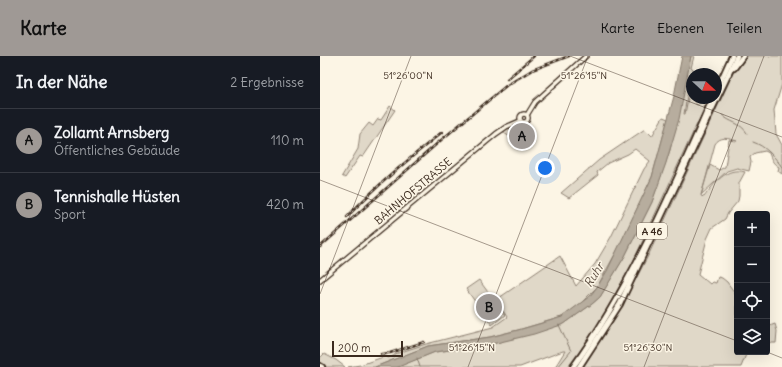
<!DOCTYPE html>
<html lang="de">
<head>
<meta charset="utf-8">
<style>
  :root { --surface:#171b24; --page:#242831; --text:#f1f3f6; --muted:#9ea1a6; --line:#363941; --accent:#9f9995 }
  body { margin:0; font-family:Delius,sans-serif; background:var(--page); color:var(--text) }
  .controls { position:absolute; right:12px; bottom:12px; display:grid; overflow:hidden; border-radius:4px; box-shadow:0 4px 16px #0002 }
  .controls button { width:36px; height:36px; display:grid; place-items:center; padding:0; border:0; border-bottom:1px solid var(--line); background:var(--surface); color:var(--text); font:20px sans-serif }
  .compass { position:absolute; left:366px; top:12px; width:36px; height:36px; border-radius:50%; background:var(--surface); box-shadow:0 4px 16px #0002; rotate:111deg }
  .scale { position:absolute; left:12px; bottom:10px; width:71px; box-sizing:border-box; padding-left:4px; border:2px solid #3b2a1e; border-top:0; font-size:11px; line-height:14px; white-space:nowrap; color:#3b2a1e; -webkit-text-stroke:3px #fcf5e5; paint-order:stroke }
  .you { position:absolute; left:225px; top:112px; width:14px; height:14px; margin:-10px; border:3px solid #fff; border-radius:50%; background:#1a73e8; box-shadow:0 0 0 6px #1a73e833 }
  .badge { display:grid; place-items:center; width:26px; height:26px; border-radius:50%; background:var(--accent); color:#111; font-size:13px; font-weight:700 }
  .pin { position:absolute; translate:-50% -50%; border:2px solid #fff; box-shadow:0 1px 4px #0006 }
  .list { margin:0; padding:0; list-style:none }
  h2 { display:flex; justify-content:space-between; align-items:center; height:52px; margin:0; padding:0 16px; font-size:17px }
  h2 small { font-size:13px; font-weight:400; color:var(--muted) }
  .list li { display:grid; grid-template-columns:26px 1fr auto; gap:12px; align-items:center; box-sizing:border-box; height:64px; padding:0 16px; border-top:1px solid var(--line) }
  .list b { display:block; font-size:15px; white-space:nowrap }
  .list p { margin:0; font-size:13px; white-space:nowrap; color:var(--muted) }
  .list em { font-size:13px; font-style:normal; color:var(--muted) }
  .icon { flex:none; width:22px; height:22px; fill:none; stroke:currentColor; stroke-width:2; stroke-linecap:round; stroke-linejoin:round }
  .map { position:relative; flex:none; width:462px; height:311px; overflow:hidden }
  header { display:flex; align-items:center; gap:24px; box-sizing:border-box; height:56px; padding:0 20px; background:var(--accent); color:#111 }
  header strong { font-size:19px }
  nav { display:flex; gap:22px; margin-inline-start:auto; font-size:14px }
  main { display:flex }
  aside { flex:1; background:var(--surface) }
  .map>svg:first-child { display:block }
</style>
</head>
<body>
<header>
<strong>Karte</strong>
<nav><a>Karte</a><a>Ebenen</a><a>Teilen</a></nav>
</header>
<main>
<aside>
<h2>In der Nähe<small>2 Ergebnisse</small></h2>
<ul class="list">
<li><span class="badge">A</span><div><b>Zollamt Arnsberg</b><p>Öffentliches Gebäude</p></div><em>110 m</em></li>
<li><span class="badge">B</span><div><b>Tennishalle Hüsten</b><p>Sport</p></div><em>420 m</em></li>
</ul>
</aside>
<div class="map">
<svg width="462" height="311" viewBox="0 0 462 311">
  <rect width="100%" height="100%" fill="#fcf5e5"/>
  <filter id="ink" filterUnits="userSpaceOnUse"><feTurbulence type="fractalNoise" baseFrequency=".025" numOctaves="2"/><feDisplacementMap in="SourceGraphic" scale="8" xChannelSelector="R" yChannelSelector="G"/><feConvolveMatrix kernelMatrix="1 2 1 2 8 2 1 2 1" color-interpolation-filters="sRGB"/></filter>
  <g filter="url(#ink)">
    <g fill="#e0d8c8" stroke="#8e8173">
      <polygon points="371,0 374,0 371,12 378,18 372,18 372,31 368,34 364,58 365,58 369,37 377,49 382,45 380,42 389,42 312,208 275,274 248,311 235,311 245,295 243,295 200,311 77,311 115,296 168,289 244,268 272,248 280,241 305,200 332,146 350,94"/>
      <path d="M421,0H462V28L454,54L456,78L462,89V118L458,115L459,111C453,108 451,103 449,97L445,95L435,97L430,101L431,106L429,115L417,112L407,115L381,139L390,109L399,114L405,111L409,84L417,85C408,82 400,80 395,88L381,140L384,141C394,128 406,110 425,116L419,127V140L418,145L408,157L405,163L392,172L387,183L378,218L390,228L392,226L396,227L398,221L402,222L407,226L417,240V296H427L421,311H263L297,259L309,236L329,198Z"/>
      <polygon points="70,50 75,54 43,101 40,100 25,122 22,120 38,93 40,78 49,67 53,70 58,63 61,64"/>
      <polygon points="343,61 348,63 332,121 299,191 277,231 258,250 242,261 198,274 170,281 108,290 55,311 28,311 40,309 66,300 68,302 75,299 75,298 106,288 173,271 187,261 176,244 240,200 256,230 275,208 291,181 324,113 330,105 315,93 308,98 288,107 277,116 278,119 249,142 241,137 279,104 325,73 332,80"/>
      <polygon points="200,68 201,69 200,70 192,81 190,81 184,77 184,74"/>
      <polygon points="159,224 185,259 172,269 146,233"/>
      <polygon points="455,268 457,275 456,287 449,287 447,271"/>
      <polygon points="4,298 16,304 25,311 6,311 0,305 0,302"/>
    </g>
    <polygon fill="#b7ad9e" stroke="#85796b" points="362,0 371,0 359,63 346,107 332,146 305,200 280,241 272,248 244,268 214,278 168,289 115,296 78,311 55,311 108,290 170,281 198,274 229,265 242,261 270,240 277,231 287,215 332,121 354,40"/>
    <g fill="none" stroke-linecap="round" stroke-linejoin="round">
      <g stroke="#85796b" stroke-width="1">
        <path d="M402,59C410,67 420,66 427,77"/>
        <path d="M433,86C445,90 454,100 462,111"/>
        <polyline points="97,302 100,311"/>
        <polyline points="238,311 251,295 239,269"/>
      </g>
      <g stroke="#3b2a1e" stroke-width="6">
        <g id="secondary">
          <circle cx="204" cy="62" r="4"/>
          <polyline points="207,59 215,46 266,0"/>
          <polyline points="0,224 176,78 186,71 200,65"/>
        </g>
      </g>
      <g stroke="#3b2a1e" stroke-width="8">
        <g id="highway">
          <polyline points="414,12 423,0"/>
          <polyline points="396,35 412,0"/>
          <polyline points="0,310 2,311"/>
          <path d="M253,311C312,229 352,134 393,42"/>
          <polyline points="259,311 300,248 417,0"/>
        </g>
      </g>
      <use href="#secondary" stroke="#fcf5e5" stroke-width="3.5"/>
      <use href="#highway" stroke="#fcf5e5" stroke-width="4.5"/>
      <g stroke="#3b2a1e" stroke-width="2.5">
        <g id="rail">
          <polyline points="187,23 214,0"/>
          <path d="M27,161C56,130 89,103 122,76"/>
          <polyline points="0,191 120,85 187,29 212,14 249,0"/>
          <polyline points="61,298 70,297 104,286"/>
        </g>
      </g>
      <use href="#rail" stroke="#fcf5e5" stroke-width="1" stroke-dasharray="3" stroke-linecap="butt"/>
    </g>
  </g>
  <path fill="none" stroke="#3b2a1e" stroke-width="1" stroke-opacity="0.45" d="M250,0L462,81M0,124L417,285M0,238L91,0M447,296L462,302M148,311L268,0M324,311L444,0"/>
  <g text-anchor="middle" stroke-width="3" stroke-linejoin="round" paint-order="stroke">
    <rect fill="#fcf5e5" stroke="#75675a" stroke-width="1" x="317" y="167" width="30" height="16" rx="3"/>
    <g font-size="10" font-weight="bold" fill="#3b2a1e">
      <text x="332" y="179">A 46</text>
    </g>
    <g font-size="11" fill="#3b2a1e" stroke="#fcf5e5">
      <text transform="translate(93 135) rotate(-40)" y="4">BAHNHOFSTRASSE</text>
    </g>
    <g font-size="12" font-style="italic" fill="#605144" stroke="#fcf5e5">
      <text transform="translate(274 219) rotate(-58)" y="4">Ruhr</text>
    </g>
  </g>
  <g font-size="10" text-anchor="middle" fill="#3b2a1e" stroke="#fcf5e5" stroke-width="3" stroke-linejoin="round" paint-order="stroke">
    <text x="264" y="23">51°26'15"N</text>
    <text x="88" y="23">51°26'00"N</text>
    <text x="152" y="295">51°26'15"N</text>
    <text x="328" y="295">51°26'30"N</text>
  </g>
</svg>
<div class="controls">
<button>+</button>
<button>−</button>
<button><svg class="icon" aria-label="locate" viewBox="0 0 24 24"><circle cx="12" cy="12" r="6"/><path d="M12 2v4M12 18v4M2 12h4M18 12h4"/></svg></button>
<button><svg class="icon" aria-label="layers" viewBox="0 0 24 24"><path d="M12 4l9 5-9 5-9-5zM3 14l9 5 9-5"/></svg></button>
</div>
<svg class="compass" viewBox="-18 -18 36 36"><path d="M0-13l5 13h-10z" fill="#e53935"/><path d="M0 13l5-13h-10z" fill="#9ea1a6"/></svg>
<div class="scale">200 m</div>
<div class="you"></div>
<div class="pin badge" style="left:202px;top:80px">A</div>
<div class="pin badge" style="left:169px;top:251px">B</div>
</div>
</main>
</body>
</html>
